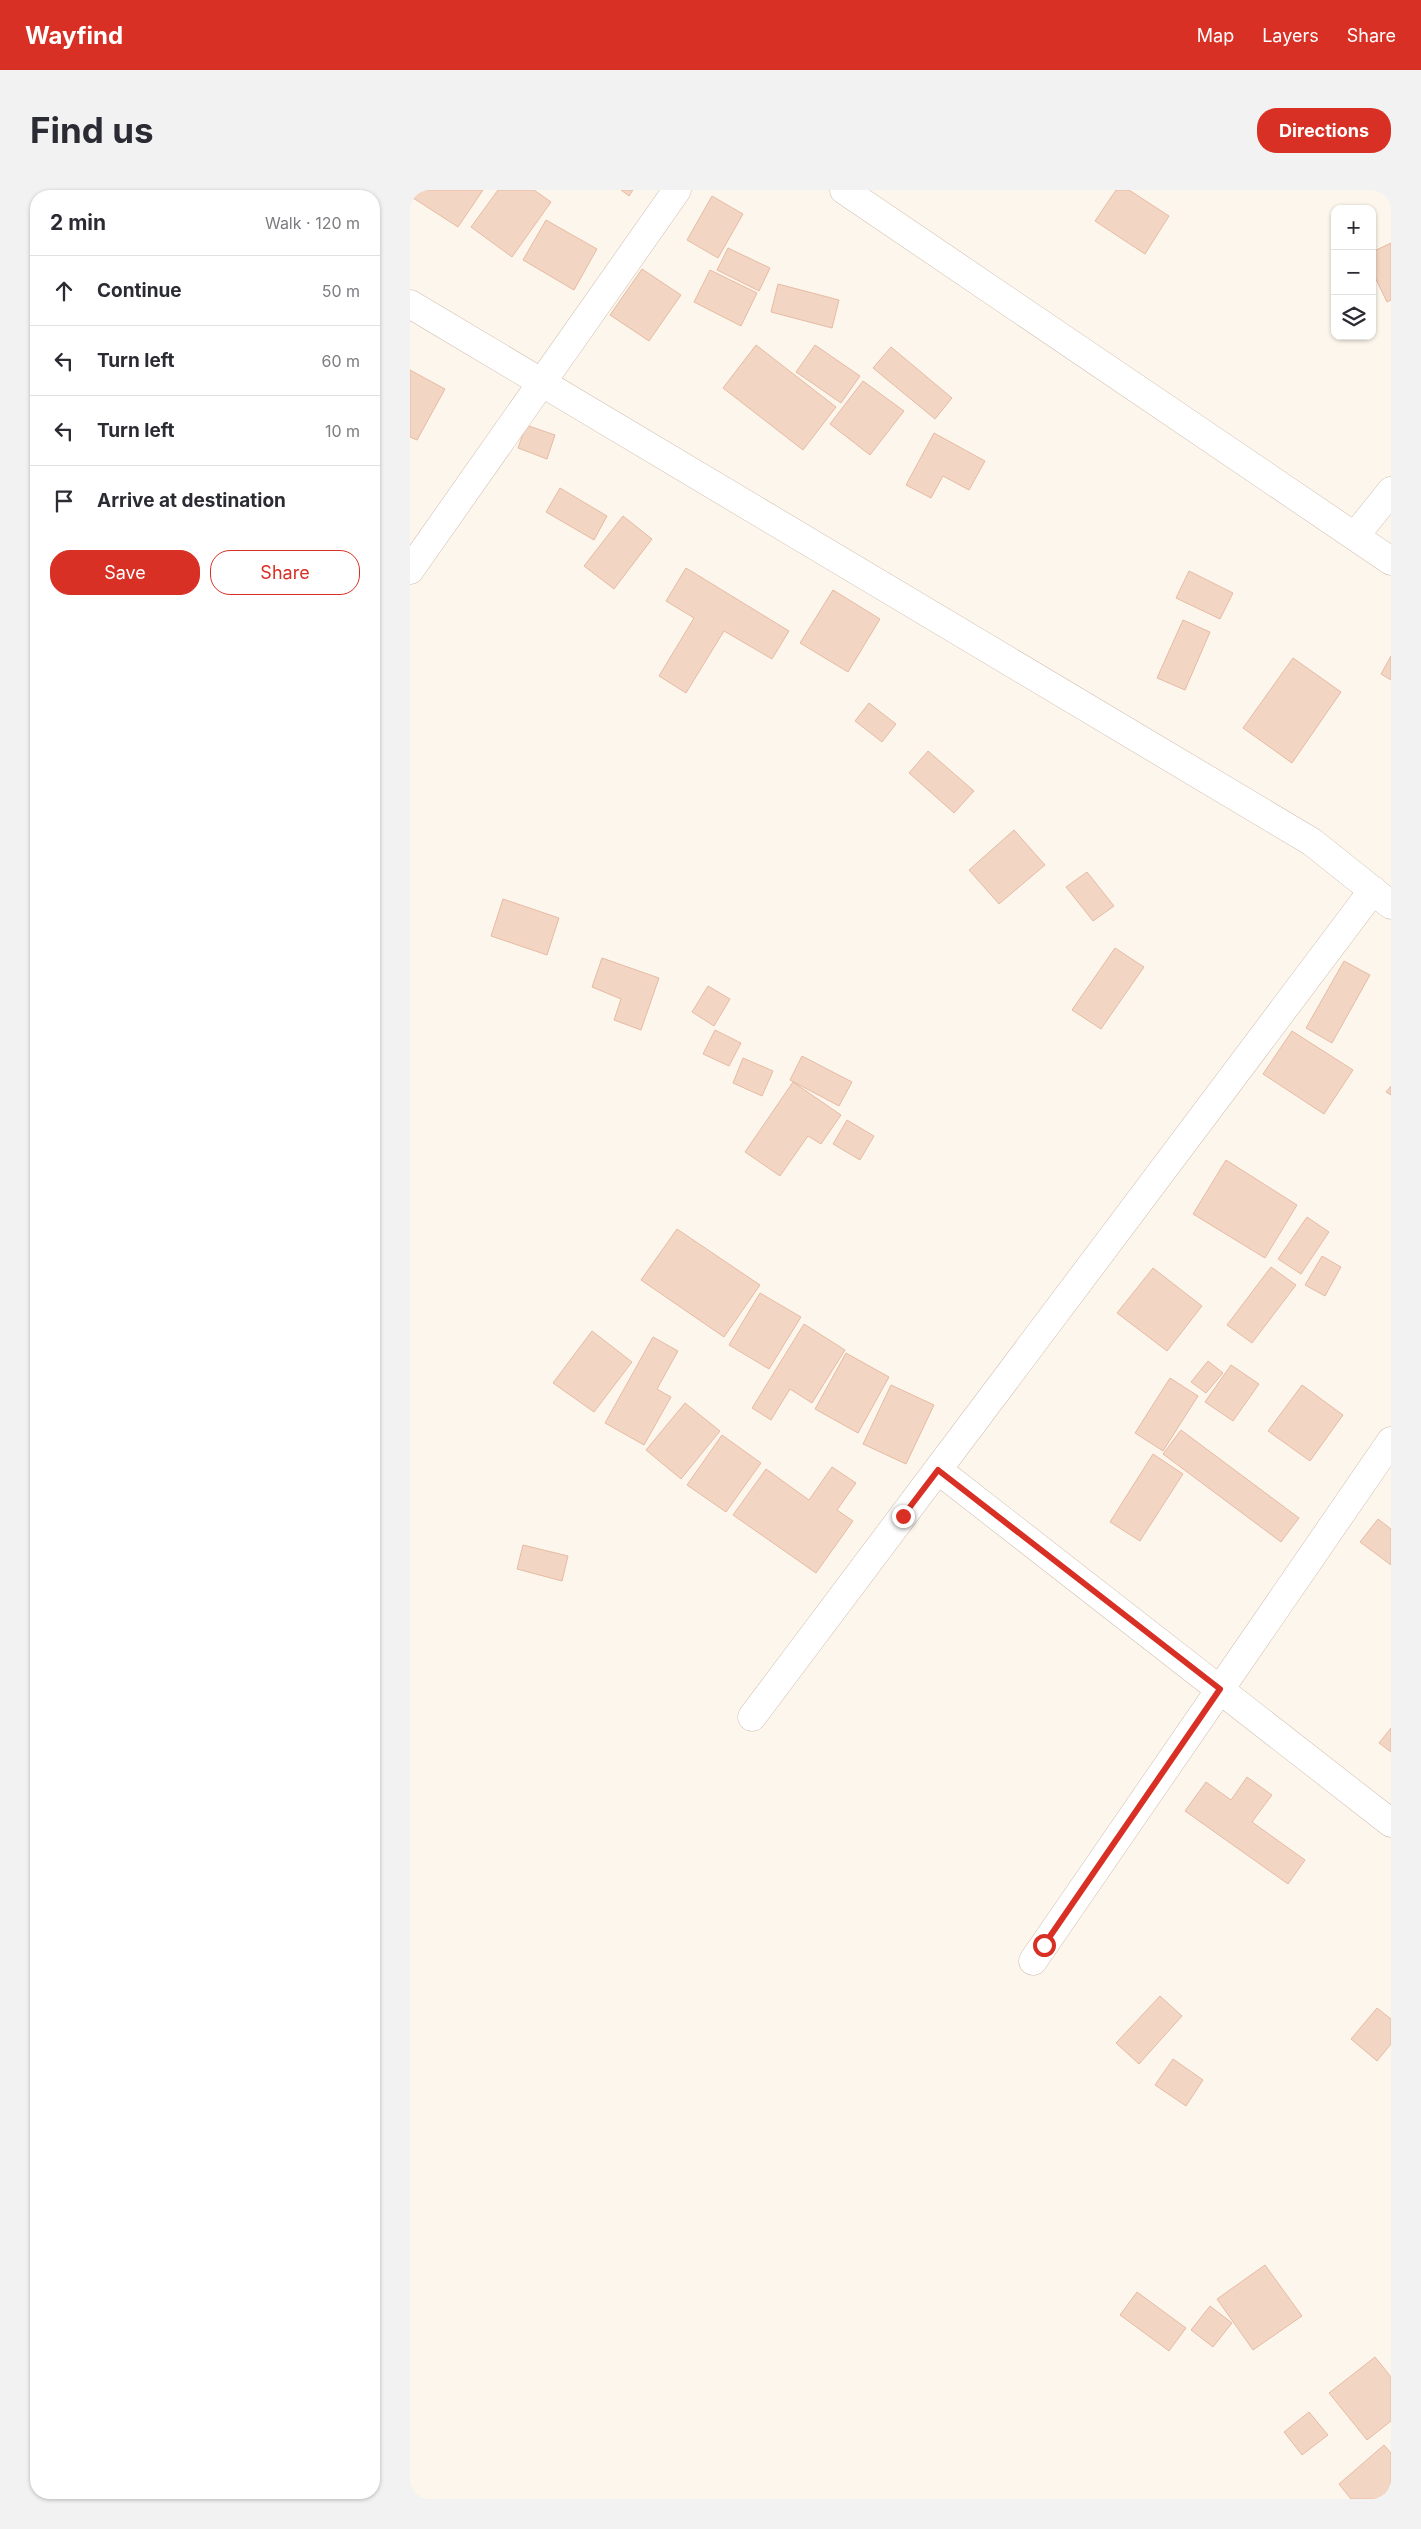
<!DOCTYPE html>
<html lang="en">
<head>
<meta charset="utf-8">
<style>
  :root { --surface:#fff; --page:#f2f2f3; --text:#2b2b33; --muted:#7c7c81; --line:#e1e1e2; --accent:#d93025 }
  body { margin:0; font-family:Inter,sans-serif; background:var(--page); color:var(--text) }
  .controls { position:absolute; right:15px; top:15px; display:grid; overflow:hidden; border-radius:10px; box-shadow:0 1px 4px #0004 }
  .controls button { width:45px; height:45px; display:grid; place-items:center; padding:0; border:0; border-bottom:1px solid var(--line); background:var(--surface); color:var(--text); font:25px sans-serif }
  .stop { position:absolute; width:15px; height:15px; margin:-11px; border:4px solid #d93025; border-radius:50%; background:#fff }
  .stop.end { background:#d93025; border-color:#fff; box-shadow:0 1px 5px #0008 }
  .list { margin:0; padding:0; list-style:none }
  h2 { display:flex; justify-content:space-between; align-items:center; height:65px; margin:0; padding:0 20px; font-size:21px }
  h2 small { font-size:16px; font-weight:400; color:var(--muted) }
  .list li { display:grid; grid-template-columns:32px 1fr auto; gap:15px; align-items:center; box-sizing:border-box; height:70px; padding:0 20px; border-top:1px solid var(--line) }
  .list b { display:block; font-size:19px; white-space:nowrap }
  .list em { font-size:16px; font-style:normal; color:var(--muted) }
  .actions { display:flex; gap:10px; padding:15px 20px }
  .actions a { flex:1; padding:11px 0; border:1px solid var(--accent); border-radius:20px; text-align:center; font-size:18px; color:var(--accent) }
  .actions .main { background:var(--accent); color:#fff }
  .icon { flex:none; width:28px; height:28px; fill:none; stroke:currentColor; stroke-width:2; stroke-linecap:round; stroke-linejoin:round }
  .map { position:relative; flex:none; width:981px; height:2309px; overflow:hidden; border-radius:20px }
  header { display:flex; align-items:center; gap:30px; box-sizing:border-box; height:70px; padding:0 25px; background:var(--accent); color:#fff }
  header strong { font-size:24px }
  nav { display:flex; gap:28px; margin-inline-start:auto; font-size:18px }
  .intro { display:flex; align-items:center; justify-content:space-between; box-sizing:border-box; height:120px; padding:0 30px }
  h1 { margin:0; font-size:35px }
  .button { padding:12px 22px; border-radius:20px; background:var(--accent); color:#fff; font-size:18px; font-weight:700 }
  main { display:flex; gap:30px; padding:0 30px }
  aside { flex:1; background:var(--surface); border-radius:20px; box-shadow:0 1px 4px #0004 }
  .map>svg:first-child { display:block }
</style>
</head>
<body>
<header>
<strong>Wayfind</strong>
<nav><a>Map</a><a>Layers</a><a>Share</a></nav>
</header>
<div class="intro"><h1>Find us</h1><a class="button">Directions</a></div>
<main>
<aside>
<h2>2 min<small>Walk · 120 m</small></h2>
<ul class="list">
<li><svg class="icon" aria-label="ahead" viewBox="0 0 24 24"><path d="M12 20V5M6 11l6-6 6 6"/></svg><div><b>Continue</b></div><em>50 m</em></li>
<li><svg class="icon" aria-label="left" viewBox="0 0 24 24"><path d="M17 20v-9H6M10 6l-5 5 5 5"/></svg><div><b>Turn left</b></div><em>60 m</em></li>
<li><svg class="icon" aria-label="left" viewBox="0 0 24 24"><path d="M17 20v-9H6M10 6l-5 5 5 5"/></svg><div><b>Turn left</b></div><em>10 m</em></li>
<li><svg class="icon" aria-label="arrive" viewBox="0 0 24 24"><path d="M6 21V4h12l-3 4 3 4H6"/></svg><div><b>Arrive at destination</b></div></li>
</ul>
<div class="actions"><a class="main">Save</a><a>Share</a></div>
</aside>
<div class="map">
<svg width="981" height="2309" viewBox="0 0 981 2309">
  <rect width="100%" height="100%" fill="#fdf6ec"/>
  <g fill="#f3d5c3" stroke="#e6bba3">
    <polygon points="0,0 73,0 48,37 0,6"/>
    <polygon points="88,0 124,0 141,12 102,67 61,37"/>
    <polygon points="211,0 223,0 219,6"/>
    <polygon points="706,0 719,0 759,26 735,64 685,31"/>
    <polygon points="302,6 333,24 308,68 277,50"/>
    <polygon points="136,30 187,59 164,100 113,70"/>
    <polygon points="981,53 981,110 977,112 962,81 962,62"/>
    <polygon points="318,58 360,78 349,101 307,80"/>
    <polygon points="232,79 271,105 239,151 200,125"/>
    <polygon points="300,80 347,103 331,136 284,112"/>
    <polygon points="368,94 429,110 422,138 361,122"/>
    <polygon points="346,155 426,217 393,260 313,198"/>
    <polygon points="405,155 450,186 431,213 386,182"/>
    <polygon points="481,157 542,208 525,229 463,178"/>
    <polygon points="0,180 35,199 7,250 0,247"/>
    <polygon points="453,191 494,221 460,265 420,234"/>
    <polygon points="116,235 145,245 137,269 108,258"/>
    <polygon points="524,243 575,271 559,300 533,286 521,308 496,295"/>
    <polygon points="150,298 197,326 184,350 136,322"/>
    <polygon points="213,326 242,349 204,399 174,376"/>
    <polygon points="276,378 379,441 362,469 314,441 276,503 249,486 284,428 256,411"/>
    <polygon points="779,381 823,403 810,429 766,408"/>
    <polygon points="423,400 470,429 438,482 390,453"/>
    <polygon points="773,430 800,442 775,500 747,488"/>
    <polygon points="981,466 981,490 971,484"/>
    <polygon points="883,468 931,502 882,573 833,538"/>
    <polygon points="459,513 486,534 472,552 445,531"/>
    <polygon points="518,561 564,601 544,623 499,583"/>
    <polygon points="604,640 635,675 589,714 559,680"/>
    <polygon points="677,682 704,716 683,731 656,697"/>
    <polygon points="93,709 149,728 137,765 81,746"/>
    <polygon points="705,758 734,777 691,839 662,820"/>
    <polygon points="192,768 249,788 231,840 204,830 211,809 182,797"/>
    <polygon points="934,771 960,785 922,853 896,838"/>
    <polygon points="298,796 320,809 304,836 282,822"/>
    <polygon points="305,840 331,853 319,876 293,864"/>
    <polygon points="882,841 943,880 914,924 853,884"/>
    <polygon points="392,866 442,892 429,916 380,890"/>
    <polygon points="333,868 363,881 352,906 323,893"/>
    <polygon points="383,892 431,925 411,954 398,946 370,986 335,962"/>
    <polygon points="981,896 981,905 976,902"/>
    <polygon points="437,930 464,946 450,970 423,954"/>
    <polygon points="816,970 887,1015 855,1068 783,1024"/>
    <polygon points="897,1027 919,1042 891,1084 868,1069"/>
    <polygon points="267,1039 350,1095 314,1147 231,1090"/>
    <polygon points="912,1066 931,1077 915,1106 895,1095"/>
    <polygon points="861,1077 886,1095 842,1153 817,1135"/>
    <polygon points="743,1078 792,1116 757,1161 707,1123"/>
    <polygon points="350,1103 391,1127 359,1179 319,1155"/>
    <polygon points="394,1134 435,1160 402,1213 380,1199 361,1230 342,1218"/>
    <polygon points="182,1141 222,1172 184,1222 143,1193"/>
    <polygon points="243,1147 268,1161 247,1199 261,1207 234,1255 195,1233"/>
    <polygon points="436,1163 479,1187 448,1243 405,1219"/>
    <polygon points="798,1171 813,1183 796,1203 781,1192"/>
    <polygon points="821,1175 849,1194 823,1231 795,1212"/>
    <polygon points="760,1188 788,1206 753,1261 725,1243"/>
    <polygon points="481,1195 524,1215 496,1274 453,1254"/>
    <polygon points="892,1195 933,1225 900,1271 858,1241"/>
    <polygon points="275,1213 310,1241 271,1289 236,1260"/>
    <polygon points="771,1240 889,1328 871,1352 753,1264"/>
    <polygon points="312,1245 351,1273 316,1322 277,1295"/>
    <polygon points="743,1264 773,1284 730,1351 700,1332"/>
    <polygon points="422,1277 446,1293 427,1320 443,1331 406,1383 323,1325 356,1279 399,1310"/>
    <polygon points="968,1329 981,1339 981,1375 950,1352"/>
    <polygon points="113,1355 158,1366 152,1391 107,1379"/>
    <polygon points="981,1538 981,1562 969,1553"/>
    <polygon points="837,1587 862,1605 842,1632 895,1670 878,1694 775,1621 796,1592 821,1610"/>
    <polygon points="750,1806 772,1826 729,1874 706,1853"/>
    <polygon points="967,1818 981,1829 981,1854 967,1871 941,1849"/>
    <polygon points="763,1869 793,1890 776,1916 745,1895"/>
    <polygon points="855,2075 892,2126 843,2160 807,2109"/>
    <polygon points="727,2102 776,2138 759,2161 710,2125"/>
    <polygon points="800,2116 822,2133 803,2157 781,2140"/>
    <polygon points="965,2167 981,2187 981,2231 957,2250 919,2203"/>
    <polygon points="899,2222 918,2245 892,2265 874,2242"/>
    <polygon points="974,2255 981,2263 981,2301 971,2309 941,2309 929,2294"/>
  </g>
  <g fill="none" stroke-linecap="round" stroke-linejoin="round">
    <g stroke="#d1beb0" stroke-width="29">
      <g id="minor">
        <polyline points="434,0 981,371"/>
        <polyline points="945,346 981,301"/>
        <polyline points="0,380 267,0"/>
        <polyline points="528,1280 981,1633"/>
        <polyline points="342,1527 963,700"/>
        <polyline points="623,1771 981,1251"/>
      </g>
    </g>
    <g stroke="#d1beb0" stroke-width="29">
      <polyline id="tertiary" points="0,114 902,652 981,715"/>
    </g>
    <use href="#minor" stroke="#fff" stroke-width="28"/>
    <use href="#tertiary" stroke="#fff" stroke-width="28"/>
  </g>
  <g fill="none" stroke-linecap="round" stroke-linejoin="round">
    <polyline stroke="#d93025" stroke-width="6" points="493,1326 528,1280 810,1499 634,1755"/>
  </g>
</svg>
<div class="controls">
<button>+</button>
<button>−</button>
<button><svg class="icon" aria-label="layers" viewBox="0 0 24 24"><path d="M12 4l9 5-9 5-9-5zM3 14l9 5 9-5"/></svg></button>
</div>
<div class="stop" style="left:634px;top:1755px"></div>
<div class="stop end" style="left:493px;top:1326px"></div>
</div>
</main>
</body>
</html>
